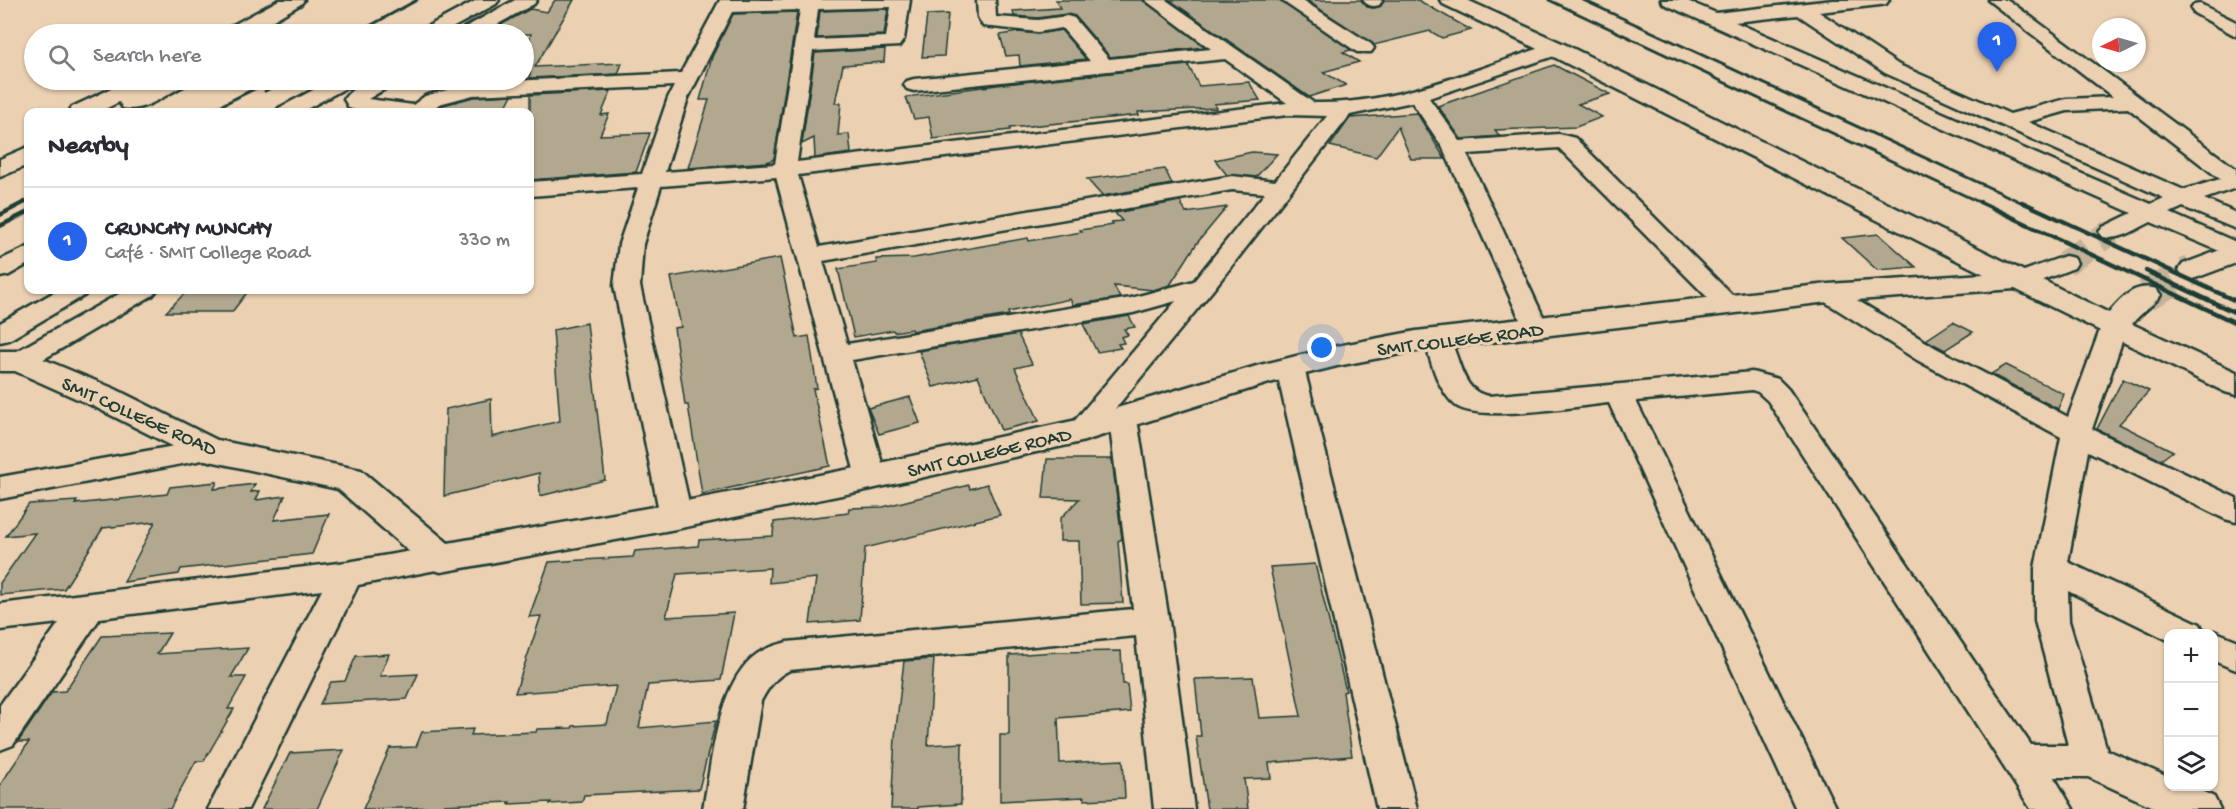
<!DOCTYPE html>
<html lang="en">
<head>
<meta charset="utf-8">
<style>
  :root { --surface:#fff; --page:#f7f7f7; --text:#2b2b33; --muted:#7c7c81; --line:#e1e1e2; --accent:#2563eb }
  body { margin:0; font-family:"Gochi Hand",sans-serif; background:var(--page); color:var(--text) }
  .controls { position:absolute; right:18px; bottom:18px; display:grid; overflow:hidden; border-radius:12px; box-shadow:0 2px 4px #0004 }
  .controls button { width:54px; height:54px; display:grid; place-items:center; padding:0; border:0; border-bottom:2px solid var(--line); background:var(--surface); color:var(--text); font:30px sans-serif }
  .compass { position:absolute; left:2092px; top:18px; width:54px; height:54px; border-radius:50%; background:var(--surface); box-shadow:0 2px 4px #0004; rotate:265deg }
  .you { position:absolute; left:1322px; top:348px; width:21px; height:21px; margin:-15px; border:4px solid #fff; border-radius:50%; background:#1a73e8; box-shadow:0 0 0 9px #1a73e833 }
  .badge { display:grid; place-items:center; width:39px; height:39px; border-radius:50%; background:var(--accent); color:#fff; font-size:20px; font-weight:700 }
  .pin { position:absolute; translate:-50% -50px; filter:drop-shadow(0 2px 3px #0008) }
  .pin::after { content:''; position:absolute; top:32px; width:21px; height:18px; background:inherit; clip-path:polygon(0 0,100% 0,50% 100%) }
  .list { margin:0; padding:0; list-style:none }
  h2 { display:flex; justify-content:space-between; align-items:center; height:78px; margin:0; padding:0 24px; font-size:26px }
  h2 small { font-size:20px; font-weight:400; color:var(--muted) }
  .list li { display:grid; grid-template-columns:39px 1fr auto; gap:18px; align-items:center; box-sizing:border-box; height:108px; padding:0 24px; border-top:2px solid var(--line) }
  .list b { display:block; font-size:22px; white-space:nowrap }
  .list p { margin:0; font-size:20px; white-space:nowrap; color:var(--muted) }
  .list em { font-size:20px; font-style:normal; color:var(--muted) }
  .icon { flex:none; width:33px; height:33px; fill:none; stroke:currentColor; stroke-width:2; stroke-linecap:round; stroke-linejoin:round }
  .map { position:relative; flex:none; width:2236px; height:809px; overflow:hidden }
  .search { position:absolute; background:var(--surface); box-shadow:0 2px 4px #0004; left:24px; top:24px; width:510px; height:66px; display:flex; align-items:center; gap:15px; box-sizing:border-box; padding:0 21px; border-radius:33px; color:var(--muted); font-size:22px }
  .panel { position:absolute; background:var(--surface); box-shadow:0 2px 4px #0004; left:24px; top:108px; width:510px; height:186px; border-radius:12px }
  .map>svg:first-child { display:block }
</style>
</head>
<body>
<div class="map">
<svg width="2236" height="809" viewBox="0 0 2236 809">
  <rect width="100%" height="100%" fill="#ebd0b2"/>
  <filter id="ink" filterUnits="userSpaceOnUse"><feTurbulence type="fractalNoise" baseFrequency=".0167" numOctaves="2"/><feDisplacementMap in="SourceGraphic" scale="12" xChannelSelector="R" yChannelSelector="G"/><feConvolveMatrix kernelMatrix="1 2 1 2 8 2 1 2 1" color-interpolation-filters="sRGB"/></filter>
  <g filter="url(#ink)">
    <g fill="#b2a78f" stroke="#1f3d34" stroke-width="1.5">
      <polygon points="555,0 574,0 535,67 622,63 618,74 530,78 530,37 531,34 484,34 530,9 547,12"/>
      <polygon points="1056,0 1143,0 1205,47 1110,57 1075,16 1067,14 1038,18 1014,16 1013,11 1060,8"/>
      <polygon points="1170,0 1279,0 1351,50 1343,52 1359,62 1323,72 1346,85 1309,97"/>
      <polygon points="1306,0 1361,0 1367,7 1374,8 1381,6 1384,0 1418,0 1471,30 1442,38 1430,31 1374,45"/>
      <polygon points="888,9 884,35 817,38 820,11"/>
      <polygon points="797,12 774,159 767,162 688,168 709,100 700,100 712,57 733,14"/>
      <polygon points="948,14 944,56 922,57 927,15"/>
      <polygon points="1061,30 1086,59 1020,66 1019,55 1006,56 1000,35 1018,32 1038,34"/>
      <polygon points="885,49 884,62 843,65 835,103 841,103 838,135 849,134 851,153 815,158 814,138 802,144 815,53"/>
      <polygon points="1188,65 1199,86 1249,82 1260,100 1214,104 1216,108 1138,112 1139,115 1010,128 1010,130 933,139 929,117 914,119 906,97 1005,84"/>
      <polygon points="1554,65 1610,94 1578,104 1602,117 1576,127 1495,130 1500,136 1461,139 1438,106"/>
      <polygon points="611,91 601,115 609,114 600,135 650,133 636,172 530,180 530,95"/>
      <polygon points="512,95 503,112 433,112 440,106 473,97"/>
      <polygon points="1417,113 1445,159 1411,159 1398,127 1376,157 1330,146 1350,118"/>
      <polygon points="1252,152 1277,154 1256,177 1227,175 1215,160"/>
      <polygon points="1165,169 1172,184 1102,196 1087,179"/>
      <polygon points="1180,201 1186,213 1227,207 1197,243 1170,285 1153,290 1114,286 1120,298 1073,305 1070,299 1008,312 1009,315 912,331 911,329 894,332 893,330 854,337 838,269 877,263 876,259 914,258 1028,238 1029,241 1082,232 1080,230 1113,225 1111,222 1122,221 1115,213"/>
      <polygon points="1879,234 1916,267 1877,270 1842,238"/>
      <polygon points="780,258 797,338 809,336 817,388 813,389 830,466 702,494 688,405 685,405 674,328 681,327 671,277"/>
      <polygon points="188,290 249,290 232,312 166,312"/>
      <polygon points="1129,316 1135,327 1124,329 1128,335 1121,337 1124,343 1118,344 1121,348 1097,352 1083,324"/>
      <polygon points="1953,322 1973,332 1945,350 1926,340"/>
      <polygon points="587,323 605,480 540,496 539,473 444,496 446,409 491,399 492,437 560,421 553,330"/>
      <polygon points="1018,334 1032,364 1015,368 1039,421 1001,430 978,376 933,387 919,351"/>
      <polygon points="2006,365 2064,394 2058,409 1991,374"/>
      <polygon points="2123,379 2149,391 2119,424 2173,451 2161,460 2097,429"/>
      <polygon points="910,397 920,423 879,434 868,408"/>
      <polygon points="1047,459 1112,459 1122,539 1118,541 1123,603 1081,604 1079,541 1060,541 1060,519 1079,499 1043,498"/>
      <polygon points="217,482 214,489 255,484 251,492 260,491 256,500 285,496 274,520 329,514 312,554 181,569 179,574 124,582 155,522 103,528 64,589 0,595 0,583 35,533 6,536 29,504 77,501 75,504 167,494 170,487"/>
      <polygon points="987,484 1000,515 865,548 860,620 810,624 816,578 769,583 770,568 677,574 666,617 734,613 721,680 648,685 639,728 716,721 699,789 584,795 582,802 550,804 551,802 509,804 510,802 443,805 442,807 363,809 390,748 416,747 422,732 473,729 471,735 536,732 537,729 572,728 573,726 607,724 616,686 515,693 541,616 529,617 549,562 633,557 635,551 698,546 699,540 773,536 774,522 848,513 849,508 883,507 969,485 970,489"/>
      <polygon points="1315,564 1346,691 1343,692 1352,756 1269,763 1271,778 1244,779 1248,809 1207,809 1196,736 1201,736 1195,679 1253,677 1259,718 1301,716 1270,567"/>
      <polygon points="170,633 157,654 248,648 231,677 246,677 228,709 234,709 204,761 196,761 170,809 0,809 0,785 29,742 18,742 52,692 65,691 102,636"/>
      <polygon points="1121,651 1123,684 1127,684 1130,712 1058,718 1060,763 1123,760 1125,798 1084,800 1084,797 1000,801 1000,735 1009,735 1009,655 1057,652"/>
      <polygon points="389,654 380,676 418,674 407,699 320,704 331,682 345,681 356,656"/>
      <polygon points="934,659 928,745 962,743 961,804 918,807 918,809 891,809 895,737 904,661"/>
      <polygon points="344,750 317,809 262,809 290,753"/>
    </g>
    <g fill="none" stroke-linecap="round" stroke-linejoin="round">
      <polyline stroke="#c2b399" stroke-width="26" stroke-dasharray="26 14" stroke-linecap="butt" points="2065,263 2111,232"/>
      <polyline stroke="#c2b399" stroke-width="31" stroke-dasharray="31 15" stroke-linecap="butt" points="2146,295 2193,270"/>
      <g stroke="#1f3d34" stroke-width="5">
        <g id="minor">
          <polygon points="477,0 499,0 496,4 441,34 419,34 421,30"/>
          <polygon points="515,0 537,0 534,4 480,34 463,34 462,32 464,28"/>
          <path d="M720,0H910L904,39L899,46L813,51L797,162L1287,103L1225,59L914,91L907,89L904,85L907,81L914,79L1090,61L1062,28L1038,32L983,26L978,17L977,0H995L996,17L1038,20L1067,16L1074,18L1109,59L1211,49L1145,0H1166L1314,103C1395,105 1474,70 1549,45H1563L1566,49L1563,53L1429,98L1460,141L1559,134L1575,138L1741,304L1737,309L1728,312L1719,309L1559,148L1467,154L1549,329L1545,335L1536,337L1527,335L1443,148L1412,102L1350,115L1212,291L1091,438L1081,441L1071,438L1066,431L1176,301L1133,313L852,360L886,477L882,485L871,488L860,485L856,477L776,177L661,186L643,244L640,286L692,516L687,524L676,527L665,524L660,516L614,286L619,244L638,188L530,196V182L642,174L668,98L674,86L473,95L439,104L430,112L356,110L349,108L344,99C355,83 378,78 396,80L393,84L368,99L413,105L425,96L472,83L681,73ZM891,7L886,37L814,40L818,9ZM800,10L775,164L665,172L688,98L732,12ZM1288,115L1327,116L1275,181L1232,176L819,247L798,175ZM1232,190L1265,193L1194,281L1131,298L847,344L823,261Z"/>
          <polygon points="1281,0 1302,0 1371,44 1374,48 1371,52 1357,52"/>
          <path d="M1363,0H1381L1382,1L1379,5C1372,7 1368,6 1363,0Z"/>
          <path d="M1661,0H1685L1716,13L1833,0H1889L1886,4L1880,5L1819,12L1899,65L2010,114L2066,99L2113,97L1988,0H2008L2236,169V188L2204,199L2236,213V229L2183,207L2170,213L2236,242V258L2151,222C2136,229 2120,241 2103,237L2099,232L2103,227L2132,213L1664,4ZM1798,15L1885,73L2164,198L2151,204L1735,22ZM2128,108L2220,179L2184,190L2028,122L2067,111Z"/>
          <polygon points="2200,4 2236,22 2236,36 2194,13 2191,9 2194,5"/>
          <polygon points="332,80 356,80 353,84 301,112 276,112 279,108"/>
          <polygon points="28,247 28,264 9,275 0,277 0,260"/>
          <polygon points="2065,256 2074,258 2077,263 2074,268 2022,288 2013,285 2009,280 2013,275"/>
          <path d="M1828,285L1837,288L1936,348L2068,417L2101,327L2105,321L2114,319L2123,321L2127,327L2092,429L2236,498V522L2225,519L2088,451L2068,562L2200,624L2205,634H2168V640L2068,591L2069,621L2107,750L2168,777V786H2191L2214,797L2220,809H2158L2088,777H2054L2073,809H2031L1768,401L1758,392L1752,390L1636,401L1836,809H1796L1609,403C1579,406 1475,423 1455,405C1437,389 1431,361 1424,339L1428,333L1437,331L1446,333C1461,354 1459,392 1489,396L1752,372L1778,379L1788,389L2031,745H2068L2035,621V568L2061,437L1917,360L1819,298L1815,293L1819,288Z"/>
          <polygon points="58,290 89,290 85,295 9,340 0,342 0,323"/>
          <polygon points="126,290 157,290 153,295 30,367 20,370 10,367 6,361 10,355"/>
          <polygon points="1290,359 1300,362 1304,368 1417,809 1377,809 1276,368 1280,362"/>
          <path d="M1123,409L1133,412L1137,419L1169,621L1194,809H1154L1136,636L790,670C776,676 768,688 761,701L743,809H703C712,763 717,682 757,654C765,648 777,645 787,642L1133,609L1109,419L1113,412Z"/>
          <polygon points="208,440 218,443 223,450 218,457 0,499 0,477"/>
          <polygon points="441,546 452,549 457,558 452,567 358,585 248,809 208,809 322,590 100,618 13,745 0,750 0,705 59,623 0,630 0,604 347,562"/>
          <polygon points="2214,631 2236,640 2236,670 2214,661 2214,634 2207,634"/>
        </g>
      </g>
      <g stroke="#1f3d34" stroke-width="5">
        <g id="major">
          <polygon points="279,0 304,0 301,4 249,34 223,34 226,29"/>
          <path d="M1440,0H1467L1564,44L2109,313C2122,297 2135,283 2156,289L2161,295C2153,306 2141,312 2132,324L2236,372V395L2225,392L2015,289L1828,302L1416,351L1337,366L1269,383L1081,442L871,489L676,529L441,572L428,568L338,489L196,458L91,405L15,371H0V351H20L31,354L115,389L217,440L361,470L448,543L676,503L871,465L1077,420L1260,365L1337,346L1416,331L1828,284L1984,274L1548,54L1443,4Z"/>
          <path d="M130,80H189L185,85C167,94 143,113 123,108L119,102L99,112H69L72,107Z"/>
          <polygon points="28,147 28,165 0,177 0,159"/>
          <polygon points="2236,244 2236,263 2193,279 2183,276 2179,270 2183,264"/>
        </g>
      </g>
      <use href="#minor" fill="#ebd0b2" fill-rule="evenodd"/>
      <use href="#major" fill="#ebd0b2" fill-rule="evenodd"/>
      <g stroke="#1f3d34" stroke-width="3">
        <polyline points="1549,0 1983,204"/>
        <polyline points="1583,0 2025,204"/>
        <polyline points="355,34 417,0"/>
        <polyline points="265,91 286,80"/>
        <polyline points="208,112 272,80"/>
        <polyline points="22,204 28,201"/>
      </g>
      <g stroke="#1f3d34" stroke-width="4.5">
        <polyline points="1980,202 2236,323"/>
        <polyline points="2022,202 2236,301"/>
        <polyline points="0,215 25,202"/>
        <polyline points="0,226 28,212"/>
        <polyline points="2146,271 2236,313"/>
      </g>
    </g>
  </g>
  <g text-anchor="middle" stroke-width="6" stroke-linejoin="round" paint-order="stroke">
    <g font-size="20" fill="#1f3d34" stroke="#ebd0b2">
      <text transform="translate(1460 338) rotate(-7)" y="7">SMIT COLLEGE ROAD</text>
      <text transform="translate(140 415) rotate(24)" y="7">SMIT COLLEGE ROAD</text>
      <text transform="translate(989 451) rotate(-13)" y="7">SMIT COLLEGE ROAD</text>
    </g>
  </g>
</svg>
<div class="controls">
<button>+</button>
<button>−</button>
<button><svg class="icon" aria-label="layers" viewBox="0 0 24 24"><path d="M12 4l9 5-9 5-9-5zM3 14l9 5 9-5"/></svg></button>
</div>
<svg class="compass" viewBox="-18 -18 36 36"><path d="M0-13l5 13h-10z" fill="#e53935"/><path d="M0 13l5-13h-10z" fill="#7c7c81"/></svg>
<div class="you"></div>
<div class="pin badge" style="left:1997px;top:72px">1</div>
<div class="search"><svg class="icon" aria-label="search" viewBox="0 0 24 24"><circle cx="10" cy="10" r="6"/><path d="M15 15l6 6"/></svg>Search here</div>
<section class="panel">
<h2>Nearby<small></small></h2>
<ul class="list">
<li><span class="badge">1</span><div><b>CRUNCHY MUNCHY</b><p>Café · SMIT College Road</p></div><em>330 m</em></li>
</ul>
</section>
</div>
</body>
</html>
